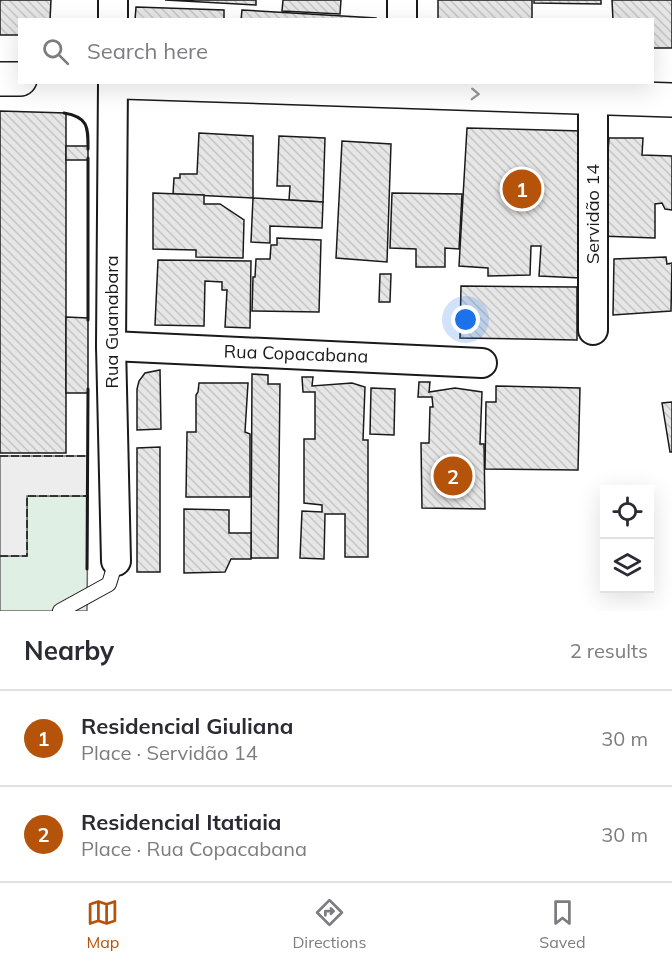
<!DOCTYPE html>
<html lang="en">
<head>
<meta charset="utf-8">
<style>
  :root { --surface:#fff; --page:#f7f7f7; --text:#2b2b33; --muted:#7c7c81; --line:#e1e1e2; --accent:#b45309 }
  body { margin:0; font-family:Mulish,sans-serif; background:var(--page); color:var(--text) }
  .controls { position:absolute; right:18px; bottom:18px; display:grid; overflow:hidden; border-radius:0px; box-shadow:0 6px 24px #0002 }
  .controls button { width:54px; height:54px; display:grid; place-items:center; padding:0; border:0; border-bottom:2px solid var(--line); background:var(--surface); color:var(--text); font:30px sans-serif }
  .you { position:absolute; left:466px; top:320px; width:21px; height:21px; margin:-15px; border:4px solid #fff; border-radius:50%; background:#1a73e8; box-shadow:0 0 0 9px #1a73e833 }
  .badge { display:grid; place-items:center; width:39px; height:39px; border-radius:50%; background:var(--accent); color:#fff; font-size:20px; font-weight:700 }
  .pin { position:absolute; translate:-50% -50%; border:3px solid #fff; box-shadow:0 2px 6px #0006 }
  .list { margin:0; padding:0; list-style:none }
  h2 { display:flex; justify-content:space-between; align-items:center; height:78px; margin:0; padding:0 24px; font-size:26px }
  h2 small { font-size:20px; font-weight:400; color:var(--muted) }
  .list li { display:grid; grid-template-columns:39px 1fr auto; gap:18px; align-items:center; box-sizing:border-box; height:96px; padding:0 24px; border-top:2px solid var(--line) }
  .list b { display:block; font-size:22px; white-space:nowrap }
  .list p { margin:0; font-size:20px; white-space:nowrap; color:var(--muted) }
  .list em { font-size:20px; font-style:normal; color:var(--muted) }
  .icon { flex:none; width:33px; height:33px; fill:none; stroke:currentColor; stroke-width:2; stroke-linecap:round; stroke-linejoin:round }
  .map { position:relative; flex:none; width:672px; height:611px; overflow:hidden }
  .search { position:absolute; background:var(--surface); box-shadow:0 6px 24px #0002; left:18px; right:18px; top:18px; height:66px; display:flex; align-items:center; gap:15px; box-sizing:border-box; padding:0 21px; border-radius:0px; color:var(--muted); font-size:22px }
  .sheet { height:270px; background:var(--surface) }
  nav { display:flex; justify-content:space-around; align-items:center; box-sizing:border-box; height:84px; border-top:2px solid var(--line); background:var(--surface); font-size:16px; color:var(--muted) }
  nav a { display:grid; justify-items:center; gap:3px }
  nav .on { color:var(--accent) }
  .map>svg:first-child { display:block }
</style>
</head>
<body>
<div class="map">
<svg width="672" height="611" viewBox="0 0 672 611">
  <defs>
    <pattern id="building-back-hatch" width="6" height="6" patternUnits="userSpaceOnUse" patternTransform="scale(1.5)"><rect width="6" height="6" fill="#e6e6e6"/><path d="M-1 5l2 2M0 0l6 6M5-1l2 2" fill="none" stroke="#c5c5c5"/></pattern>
  </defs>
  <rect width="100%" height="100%" fill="#fff"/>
  <polygon fill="#e0efe3" stroke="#6a6a6a" stroke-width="1.5" points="27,496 88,496 87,611 0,611 0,556 27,555"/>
  <polygon fill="#ededed" stroke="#6a6a6a" stroke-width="1.5" points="0,456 88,456 88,496 27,496 27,556 0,556"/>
  <g fill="url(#building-back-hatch)" stroke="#1a1a1a" stroke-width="1.5">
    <polygon points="0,0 51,0 50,20 20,20 20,35 0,35"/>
    <polygon points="165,0 256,0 256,5"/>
    <polygon points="283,0 341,0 340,14 282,11"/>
    <rect x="438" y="0" width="94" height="20"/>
    <polygon points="534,0 601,0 601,4 534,3"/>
    <polygon points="612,0 672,0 672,48 652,48 652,20 613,20"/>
    <polygon points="136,7 224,10 224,20 135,20"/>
    <polygon points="242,10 376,18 376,20 241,20"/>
    <polygon points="0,111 66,113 66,453 0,453"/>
    <polygon points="467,128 582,131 580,278 539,276 541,246 531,246 530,275 488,276 488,268 459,266"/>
    <polygon points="199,133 253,136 253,198 173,194 174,178 180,178 180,174 197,174"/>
    <polygon points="279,136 325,138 323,202 289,200 290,186 277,186"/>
    <polygon points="609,138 643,138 642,155 672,156 672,210 665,209 662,203 655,204 655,238 600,236 603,152 608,152"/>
    <polygon points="342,141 391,144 387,262 336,258"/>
    <rect x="66" y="146" width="22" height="14"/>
    <polygon points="153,193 204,195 204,204 220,204 244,220 243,258 196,257 196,250 153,249"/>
    <polygon points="392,193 462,194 459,249 445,248 445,267 416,267 416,249 390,248"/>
    <polygon points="253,198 323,202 322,228 270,226 270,243 251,242"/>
    <polygon points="277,238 321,240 319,312 252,311 253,277 255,277 256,259 270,259 271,245 277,245"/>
    <polygon points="666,257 667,264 672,263 671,311 613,315 614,259"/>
    <polygon points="158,260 251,261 250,328 225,327 227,290 222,290 222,282 205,281 204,326 155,325"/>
    <polygon points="380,274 391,274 390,302 379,302"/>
    <polygon points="461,286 577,287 577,340 460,338"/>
    <polygon points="66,317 88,318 88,393 66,393"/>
    <polygon points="160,370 161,429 137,430 137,389 139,381 145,373"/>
    <polygon points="252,374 268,375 268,384 280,384 278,558 251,558"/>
    <polygon points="302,377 313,377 312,386 352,383 365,387 363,440 368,440 368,557 345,557 345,514 325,514 324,559 300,558 302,511 322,512 322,505 304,503 304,439 315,439 315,392 303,392"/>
    <polygon points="419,382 430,382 429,392 455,388 482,392 480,444 484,444 485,509 422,508 421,443 429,443 430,407 433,407 432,397 418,397"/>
    <polygon points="199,383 248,383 245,432 250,434 250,497 186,497 187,432 196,432 196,395 198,392"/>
    <polygon points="496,386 580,388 578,470 485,469 486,402 496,402"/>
    <polygon points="371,388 395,389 394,435 370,434"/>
    <polygon points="672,402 672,452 670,452 662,403"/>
    <polygon points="160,447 160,572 137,572 137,448"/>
    <polygon points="184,509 229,510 229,533 251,533 251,559 231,559 225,572 184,573"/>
  </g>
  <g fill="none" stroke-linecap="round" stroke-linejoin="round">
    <g stroke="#1a1a1a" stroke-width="16">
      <polyline id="lane" points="60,611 109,584 116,561"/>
    </g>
    <g stroke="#1a1a1a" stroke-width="32">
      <g id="street">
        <polyline points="113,0 113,20"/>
        <polyline points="402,20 402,0"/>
        <polyline points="113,82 111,346 116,561"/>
        <polyline points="593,97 593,330"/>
        <polyline points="111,346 482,363"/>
      </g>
    </g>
    <g stroke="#1a1a1a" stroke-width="36">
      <g id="secondary">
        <polyline points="0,79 20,79"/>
        <polyline points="123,82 672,100"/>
      </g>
    </g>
    <use href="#lane" stroke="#fff" stroke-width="14"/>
    <use href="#street" stroke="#fff" stroke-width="28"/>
    <use href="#secondary" stroke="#fff" stroke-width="33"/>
    <g stroke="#1a1a1a" stroke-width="1.5" stroke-dasharray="8 3" stroke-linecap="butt">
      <polyline points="0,456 88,456"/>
      <polyline points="0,556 27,556 27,496 88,496"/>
    </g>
    <g stroke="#1a1a1a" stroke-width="3">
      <path d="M64,113C89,117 88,128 88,149"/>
      <polyline points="88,320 88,158"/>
      <polyline points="87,569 88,389"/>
    </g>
  </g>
  <defs><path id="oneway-chevron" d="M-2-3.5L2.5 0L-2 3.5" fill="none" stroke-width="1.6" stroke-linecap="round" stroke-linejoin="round" transform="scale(1.5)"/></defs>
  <use stroke="#989898" href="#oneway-chevron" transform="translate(475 94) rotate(2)"/>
  <g text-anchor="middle" stroke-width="4.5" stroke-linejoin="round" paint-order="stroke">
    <g font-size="18" fill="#1a1a1a" stroke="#fff">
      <text transform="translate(593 214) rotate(-90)" y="6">Servidão 14</text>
      <text transform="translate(112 322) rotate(-90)" y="6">Rua Guanabara</text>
      <text transform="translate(296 354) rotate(2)" y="6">Rua Copacabana</text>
    </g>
  </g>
</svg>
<div class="controls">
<button><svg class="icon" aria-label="locate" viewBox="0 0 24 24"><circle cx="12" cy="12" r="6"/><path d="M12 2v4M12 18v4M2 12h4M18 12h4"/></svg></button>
<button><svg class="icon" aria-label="layers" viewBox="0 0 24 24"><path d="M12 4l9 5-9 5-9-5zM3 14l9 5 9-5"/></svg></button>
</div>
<div class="you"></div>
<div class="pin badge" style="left:522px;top:189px">1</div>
<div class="pin badge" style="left:453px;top:476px">2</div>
<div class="search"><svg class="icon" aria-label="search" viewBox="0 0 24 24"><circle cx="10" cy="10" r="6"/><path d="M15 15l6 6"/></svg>Search here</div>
</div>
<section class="sheet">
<h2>Nearby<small>2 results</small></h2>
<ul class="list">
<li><span class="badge">1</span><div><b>Residencial Giuliana</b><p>Place · Servidão 14</p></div><em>30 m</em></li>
<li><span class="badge">2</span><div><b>Residencial Itatiaia</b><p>Place · Rua Copacabana</p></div><em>30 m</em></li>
</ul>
</section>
<nav>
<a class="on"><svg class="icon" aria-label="map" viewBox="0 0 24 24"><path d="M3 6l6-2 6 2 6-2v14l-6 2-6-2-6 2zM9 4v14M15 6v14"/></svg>Map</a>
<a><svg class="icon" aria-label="directions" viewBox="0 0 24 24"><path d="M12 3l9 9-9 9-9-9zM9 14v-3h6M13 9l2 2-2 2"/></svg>Directions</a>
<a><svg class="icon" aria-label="saved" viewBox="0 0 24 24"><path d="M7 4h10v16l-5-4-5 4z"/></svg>Saved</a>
</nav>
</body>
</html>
